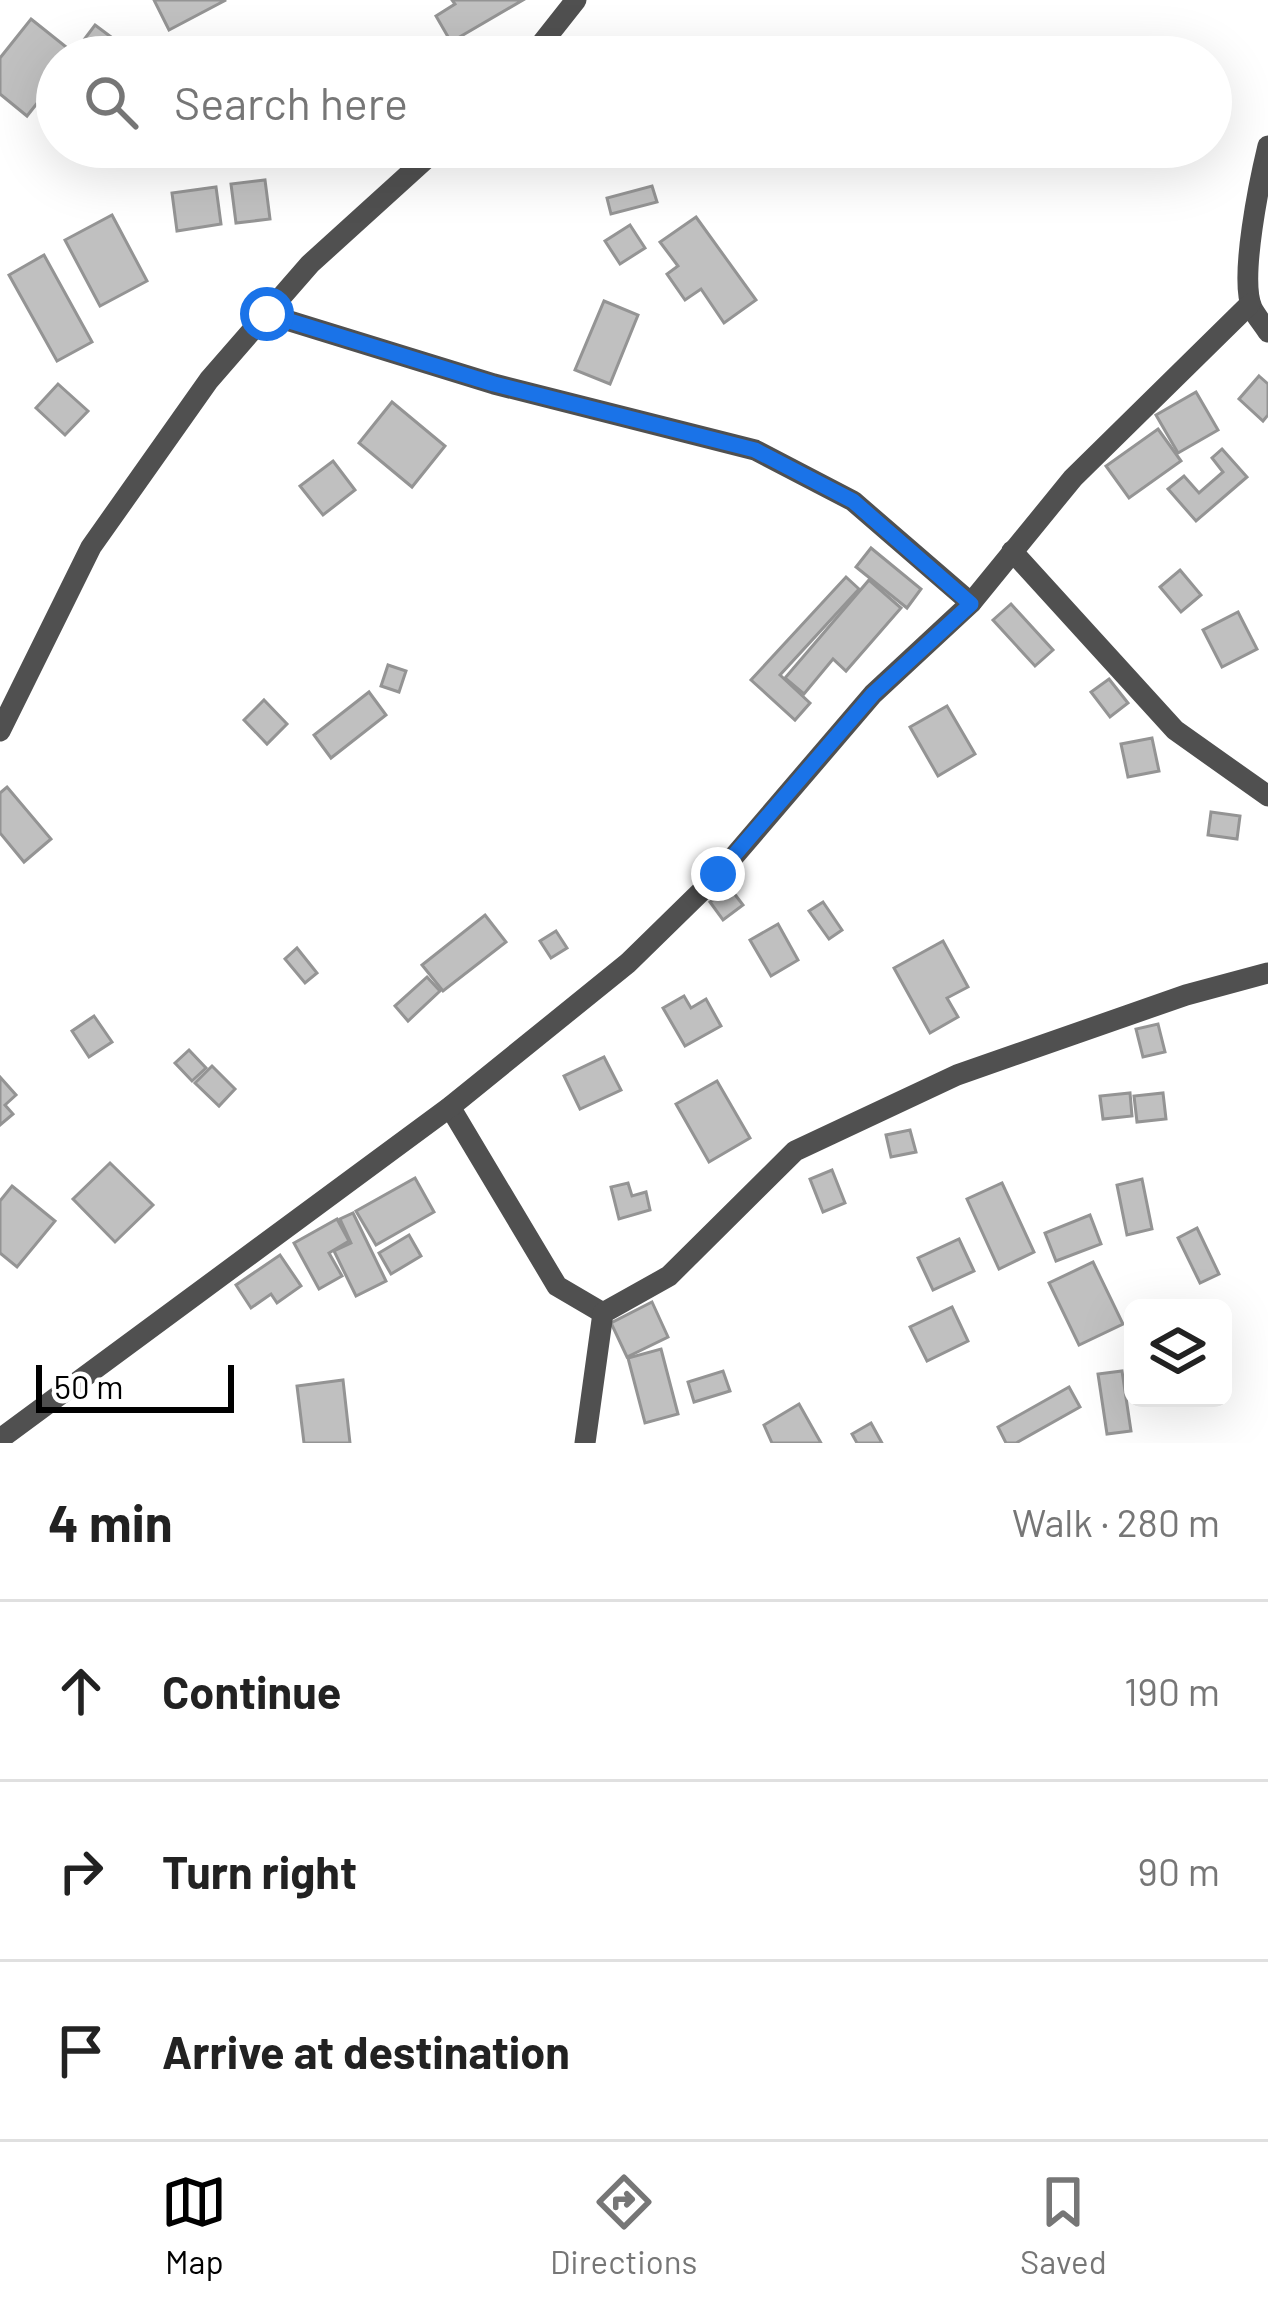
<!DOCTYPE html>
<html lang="en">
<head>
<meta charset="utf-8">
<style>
  :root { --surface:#fff; --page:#f6f6f6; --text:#222; --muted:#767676; --line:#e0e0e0; --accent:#000 }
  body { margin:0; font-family:Barlow,sans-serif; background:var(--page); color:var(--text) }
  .controls { position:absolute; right:36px; bottom:36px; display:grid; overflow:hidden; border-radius:18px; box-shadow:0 12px 48px #0002 }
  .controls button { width:108px; height:108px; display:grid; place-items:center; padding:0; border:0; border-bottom:3px solid var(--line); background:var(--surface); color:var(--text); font:60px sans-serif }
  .scale { position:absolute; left:36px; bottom:30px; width:198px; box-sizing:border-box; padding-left:12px; border:6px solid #000; border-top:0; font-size:33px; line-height:42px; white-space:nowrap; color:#000; -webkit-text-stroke:9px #fff; paint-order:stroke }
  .stop { position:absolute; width:36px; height:36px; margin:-27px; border:9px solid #1a73e8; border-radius:50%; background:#fff }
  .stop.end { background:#1a73e8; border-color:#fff; box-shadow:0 3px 12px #0008 }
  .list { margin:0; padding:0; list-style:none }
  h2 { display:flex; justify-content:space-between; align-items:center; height:156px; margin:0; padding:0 48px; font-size:51px }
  h2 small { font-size:39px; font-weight:400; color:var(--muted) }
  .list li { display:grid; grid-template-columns:78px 1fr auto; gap:36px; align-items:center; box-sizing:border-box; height:180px; padding:0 48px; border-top:3px solid var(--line) }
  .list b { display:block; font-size:45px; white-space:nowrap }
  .list em { font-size:39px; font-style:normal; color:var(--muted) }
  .icon { flex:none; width:66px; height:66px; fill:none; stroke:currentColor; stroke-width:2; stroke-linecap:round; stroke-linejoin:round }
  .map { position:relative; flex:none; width:1268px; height:1443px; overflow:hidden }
  .search { position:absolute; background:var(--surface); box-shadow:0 12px 48px #0002; left:36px; right:36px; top:36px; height:132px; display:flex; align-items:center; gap:30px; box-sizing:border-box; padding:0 42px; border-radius:66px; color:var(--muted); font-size:45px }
  .sheet { height:696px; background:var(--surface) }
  nav { display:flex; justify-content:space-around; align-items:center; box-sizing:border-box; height:168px; border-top:3px solid var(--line); background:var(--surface); font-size:33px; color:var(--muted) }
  nav a { display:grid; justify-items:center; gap:6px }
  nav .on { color:var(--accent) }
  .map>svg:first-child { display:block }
</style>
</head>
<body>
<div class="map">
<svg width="1268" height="1443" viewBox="0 0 1268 1443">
  <rect width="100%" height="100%" fill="#fff"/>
  <g fill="#c0c0c0" stroke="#949494" stroke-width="3">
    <polygon points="154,0 226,0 169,30"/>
    <polygon points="452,0 523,0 451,42 436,16 455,4"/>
    <polygon points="31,19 75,54 57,57 57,78 27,116 0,94 0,58"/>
    <polygon points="95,25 138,57 87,57 77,49"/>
    <polygon points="131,147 210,147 210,159 131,158"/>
    <polygon points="265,180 270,219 236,223 231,184"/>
    <polygon points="652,186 657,202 611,214 607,198"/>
    <polygon points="216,187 221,224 177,231 172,193"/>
    <polygon points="112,215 147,281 100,306 65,240"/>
    <polygon points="696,217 756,300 724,323 701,289 685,300 667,274 678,266 660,242"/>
    <polygon points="630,225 645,248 620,264 605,241"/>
    <polygon points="44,255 92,342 57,361 9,275"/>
    <polygon points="604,301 638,315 610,384 575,370"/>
    <polygon points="1259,376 1268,384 1268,415 1263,421 1239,399"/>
    <polygon points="58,384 88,411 65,435 36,408"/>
    <polygon points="1196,392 1218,430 1178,453 1156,415"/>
    <polygon points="392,402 445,446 412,487 359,443"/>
    <polygon points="1158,429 1181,461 1129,498 1106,466"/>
    <polygon points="1222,449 1247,477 1196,521 1168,489 1184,476 1199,493 1223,472 1212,458"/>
    <polygon points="333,461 355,490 323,515 300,486"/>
    <polygon points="871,548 921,589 907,608 856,567"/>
    <polygon points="1180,570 1201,595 1181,612 1160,587"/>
    <polygon points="846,577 859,589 780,675 810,703 795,720 751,680"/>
    <polygon points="869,580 901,608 846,671 833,659 804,694 785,678"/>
    <polygon points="1011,604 1053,650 1035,666 993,620"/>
    <polygon points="1238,612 1257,649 1222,667 1203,630"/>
    <polygon points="388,665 406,671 399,692 381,686"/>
    <polygon points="1109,679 1128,703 1110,717 1091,692"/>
    <polygon points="369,692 386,715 331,758 314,735"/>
    <polygon points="264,700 287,724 267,744 244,720"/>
    <polygon points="947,706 975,754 938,776 910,727"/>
    <polygon points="1152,738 1159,771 1128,777 1121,744"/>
    <polygon points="7,787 51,839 24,862 0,833 0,793"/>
    <polygon points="1211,812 1240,816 1237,839 1208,835"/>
    <polygon points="730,888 743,905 723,920 710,902"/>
    <polygon points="823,902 842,930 829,939 809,911"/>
    <polygon points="485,915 506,942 443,991 422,965"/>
    <polygon points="778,924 798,960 771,976 750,940"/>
    <polygon points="556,931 567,948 551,958 540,941"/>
    <polygon points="943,941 968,987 947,998 958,1017 930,1033 894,968"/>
    <polygon points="297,948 317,973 305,983 285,959"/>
    <polygon points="427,977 440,991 408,1021 395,1006"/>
    <polygon points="684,996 691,1008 706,999 721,1026 685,1046 663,1008"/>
    <polygon points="94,1016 112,1042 89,1057 72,1031"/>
    <polygon points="1158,1024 1165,1052 1143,1057 1136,1029"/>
    <polygon points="189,1050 206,1068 192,1081 175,1063"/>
    <polygon points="604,1057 621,1090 580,1109 564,1076"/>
    <polygon points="212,1066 235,1089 219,1106 195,1083"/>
    <polygon points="0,1077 16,1095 5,1105 13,1114 0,1125"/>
    <polygon points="717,1081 750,1138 709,1162 676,1104"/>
    <polygon points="1130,1093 1132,1116 1103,1119 1100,1096"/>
    <polygon points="1163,1093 1166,1119 1137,1122 1134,1096"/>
    <polygon points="910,1130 916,1152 891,1157 886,1135"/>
    <polygon points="110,1163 153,1205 115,1242 73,1199"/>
    <polygon points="832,1170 845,1203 823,1212 810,1179"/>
    <polygon points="415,1178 434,1212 376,1245 356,1211"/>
    <polygon points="1142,1179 1152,1229 1127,1235 1117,1185"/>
    <polygon points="628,1183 632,1196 646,1192 650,1210 619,1219 611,1187"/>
    <polygon points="1002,1183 1034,1252 999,1269 967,1199"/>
    <polygon points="12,1186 55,1221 17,1267 0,1253 0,1201"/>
    <polygon points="353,1213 386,1281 356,1296 334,1251 351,1243 340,1219"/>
    <polygon points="1090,1215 1101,1244 1056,1261 1045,1233"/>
    <polygon points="337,1219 349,1241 329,1253 342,1276 319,1289 294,1243"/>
    <polygon points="1197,1228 1219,1274 1200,1283 1178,1238"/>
    <polygon points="409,1235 421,1256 391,1274 379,1253"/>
    <polygon points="959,1239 974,1271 933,1290 918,1258"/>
    <polygon points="280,1255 301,1286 277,1303 271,1294 251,1308 236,1285"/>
    <polygon points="1093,1262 1123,1324 1079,1345 1049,1283"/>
    <polygon points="652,1302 668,1337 627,1357 611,1323"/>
    <polygon points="952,1307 968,1341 927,1361 910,1327"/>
    <polygon points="661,1349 678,1414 645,1423 628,1358"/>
    <polygon points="723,1371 730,1391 694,1402 688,1382"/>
    <polygon points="1122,1371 1131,1431 1107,1434 1098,1374"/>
    <polygon points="343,1380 350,1443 304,1443 297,1386"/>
    <polygon points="1069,1387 1080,1407 1016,1443 1006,1443 998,1427"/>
    <polygon points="799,1404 821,1443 772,1443 764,1425"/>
    <polygon points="871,1423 882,1443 857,1443 852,1434"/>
  </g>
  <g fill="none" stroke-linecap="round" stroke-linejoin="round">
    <g stroke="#505050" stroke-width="21">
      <polyline points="531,57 576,0"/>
      <path d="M1268,146C1260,179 1239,278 1252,308C1256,316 1263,324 1268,332"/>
      <polyline points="267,314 494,384 755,450 853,501 971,603"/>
      <polyline points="1012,551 1175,730 1268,796"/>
      <polyline points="0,731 91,547 209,380 310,264 439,147"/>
      <polyline points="450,1107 557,1286 603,1313"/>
      <polyline points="0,1439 450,1107 628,963 718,875 873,694 971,603 1073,478 1250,304"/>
      <polyline points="585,1443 603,1313 669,1276 795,1151 957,1075 1186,995 1268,973"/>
    </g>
  </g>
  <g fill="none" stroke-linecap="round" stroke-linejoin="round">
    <polyline stroke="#1a73e8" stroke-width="15" points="267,314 494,384 755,450 853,501 971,604 873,694 718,874"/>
  </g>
</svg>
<div class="controls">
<button><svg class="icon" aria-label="layers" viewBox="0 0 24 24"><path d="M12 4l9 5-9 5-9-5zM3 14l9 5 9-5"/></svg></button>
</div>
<div class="scale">50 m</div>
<div class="stop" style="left:267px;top:314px"></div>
<div class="stop end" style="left:718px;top:874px"></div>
<div class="search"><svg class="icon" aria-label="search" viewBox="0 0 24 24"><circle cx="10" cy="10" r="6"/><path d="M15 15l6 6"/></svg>Search here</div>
</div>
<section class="sheet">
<h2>4 min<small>Walk · 280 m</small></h2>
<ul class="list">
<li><svg class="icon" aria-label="ahead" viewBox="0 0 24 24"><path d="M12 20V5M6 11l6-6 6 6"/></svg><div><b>Continue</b></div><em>190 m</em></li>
<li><svg class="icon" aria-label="right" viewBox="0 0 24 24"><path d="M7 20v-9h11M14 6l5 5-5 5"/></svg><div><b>Turn right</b></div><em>90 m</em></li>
<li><svg class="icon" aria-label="arrive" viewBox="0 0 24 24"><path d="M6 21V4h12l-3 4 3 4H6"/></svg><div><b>Arrive at destination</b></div></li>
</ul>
</section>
<nav>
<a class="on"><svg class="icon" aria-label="map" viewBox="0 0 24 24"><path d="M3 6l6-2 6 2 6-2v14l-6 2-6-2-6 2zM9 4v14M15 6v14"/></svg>Map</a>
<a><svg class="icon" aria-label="directions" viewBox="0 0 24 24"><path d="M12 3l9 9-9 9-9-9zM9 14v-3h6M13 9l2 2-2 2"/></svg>Directions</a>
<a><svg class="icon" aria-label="saved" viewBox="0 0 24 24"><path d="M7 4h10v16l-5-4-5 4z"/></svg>Saved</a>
</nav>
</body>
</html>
